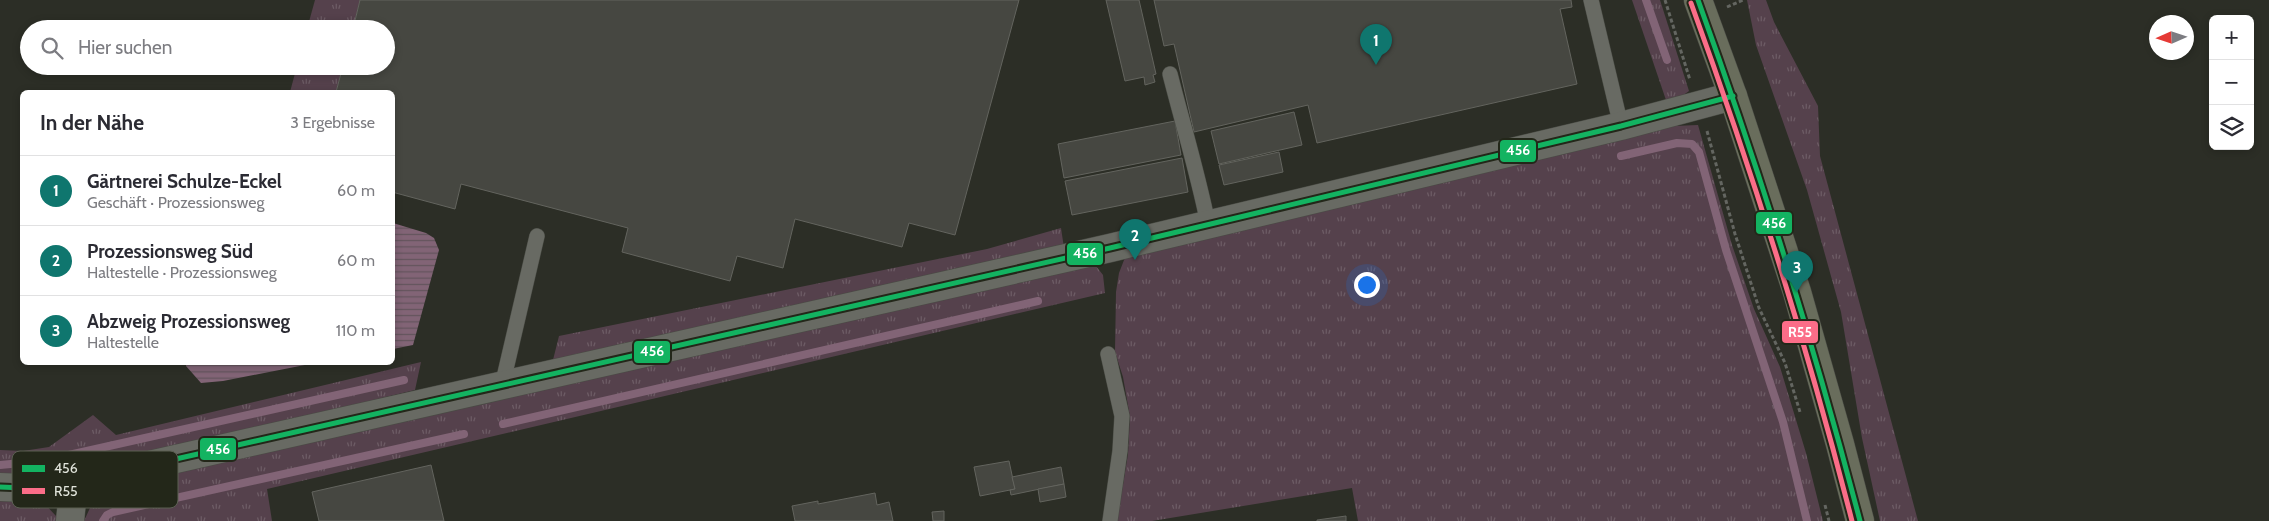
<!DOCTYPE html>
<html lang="de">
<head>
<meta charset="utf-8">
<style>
  :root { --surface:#fff; --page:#f2f2f3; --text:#2b2b33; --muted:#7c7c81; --line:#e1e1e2; --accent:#0f766e }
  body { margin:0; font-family:Cabin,sans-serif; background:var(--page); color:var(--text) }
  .controls { position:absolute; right:15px; top:15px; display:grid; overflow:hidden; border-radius:8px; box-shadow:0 2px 8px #0003 }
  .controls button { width:45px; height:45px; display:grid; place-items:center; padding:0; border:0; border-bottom:1px solid var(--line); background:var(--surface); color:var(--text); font:25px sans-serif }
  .compass { position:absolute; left:2149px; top:15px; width:45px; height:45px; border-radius:50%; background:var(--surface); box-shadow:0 2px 8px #0003; rotate:267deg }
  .you { position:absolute; left:1366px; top:284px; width:18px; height:18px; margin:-12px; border:4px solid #fff; border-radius:50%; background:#1a73e8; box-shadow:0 0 0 8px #1a73e833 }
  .badge { display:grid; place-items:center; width:32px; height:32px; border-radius:50%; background:var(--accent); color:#fff; font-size:16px; font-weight:700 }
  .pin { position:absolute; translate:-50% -41px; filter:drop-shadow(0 1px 2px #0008) }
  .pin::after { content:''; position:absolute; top:26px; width:18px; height:15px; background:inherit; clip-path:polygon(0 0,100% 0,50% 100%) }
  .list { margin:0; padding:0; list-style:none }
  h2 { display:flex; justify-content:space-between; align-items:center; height:65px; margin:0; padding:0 20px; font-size:21px }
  h2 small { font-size:16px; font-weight:400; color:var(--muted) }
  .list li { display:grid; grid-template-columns:32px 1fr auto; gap:15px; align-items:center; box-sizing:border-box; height:70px; padding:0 20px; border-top:1px solid var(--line) }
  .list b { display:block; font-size:19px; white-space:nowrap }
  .list p { margin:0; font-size:16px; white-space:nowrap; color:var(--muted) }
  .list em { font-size:16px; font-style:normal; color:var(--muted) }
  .icon { flex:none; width:28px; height:28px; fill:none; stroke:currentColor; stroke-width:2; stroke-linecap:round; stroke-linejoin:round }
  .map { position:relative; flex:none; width:2269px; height:521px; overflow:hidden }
  .search { position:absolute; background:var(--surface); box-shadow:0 2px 8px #0003; left:20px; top:20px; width:375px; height:55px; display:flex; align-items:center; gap:12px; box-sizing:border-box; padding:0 18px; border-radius:28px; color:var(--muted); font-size:19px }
  .panel { position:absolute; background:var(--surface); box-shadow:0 2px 8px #0003; left:20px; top:90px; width:375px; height:275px; border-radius:8px }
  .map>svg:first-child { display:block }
</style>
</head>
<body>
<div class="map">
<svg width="2269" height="521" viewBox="0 0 2269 521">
  <defs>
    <pattern id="grass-tufts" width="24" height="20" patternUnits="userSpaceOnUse" patternTransform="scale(1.25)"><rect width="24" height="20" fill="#55414c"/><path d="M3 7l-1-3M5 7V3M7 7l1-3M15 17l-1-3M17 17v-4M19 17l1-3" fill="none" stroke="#6d5c65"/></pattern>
    <pattern id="water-rules" width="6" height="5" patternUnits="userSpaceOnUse" patternTransform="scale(1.25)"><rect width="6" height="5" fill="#826476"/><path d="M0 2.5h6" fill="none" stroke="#63545c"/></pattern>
  </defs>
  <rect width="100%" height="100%" fill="#2c2e26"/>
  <g fill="url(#grass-tufts)">
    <polygon points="315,0 360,0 353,29 307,29"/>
    <polygon points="1632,0 1660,0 1689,91 1678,99 1667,103"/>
    <polygon points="1747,0 1766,0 1774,22 1818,106 1820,156 1918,521 1880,521 1862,438 1841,312 1807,190 1756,45"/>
    <polygon points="297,66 343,66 336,92 290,92"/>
    <polygon points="1698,125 1732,245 1754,309 1780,367 1806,453 1823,521 1358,521 1352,488 1152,521 1117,521 1128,454 1130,417 1123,377 1115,352 1116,292 1119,273 1126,255 1674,126"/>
    <polygon points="1061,228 1064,248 552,364 559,336 987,249"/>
    <polygon points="1092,261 1103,275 1105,293 267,489 272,521 84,521 95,497 119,484"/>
    <polygon points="421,362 415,390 114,463 42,476 0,475 0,450 23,451 49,447 93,415 116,435"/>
    <polygon points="0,499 41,500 56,516 56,521 0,521"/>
  </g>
  <g fill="url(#water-rules)">
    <polygon points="393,223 426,233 434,238 439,250 413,345 393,349"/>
    <polygon points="186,363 186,362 315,363 223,381 201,383 186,366"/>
  </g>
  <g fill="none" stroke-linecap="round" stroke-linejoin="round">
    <g stroke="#826476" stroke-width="8">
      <polyline points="1646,0 1667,60"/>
      <polyline points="1621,156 1677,143 1692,144 1699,152 1726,250 1783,422 1807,521"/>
      <polyline points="503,424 1038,301"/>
      <polyline points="0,465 42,461 404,380"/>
      <polyline points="103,521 107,515 113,512 464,434"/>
    </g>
  </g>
  <g fill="#464741" stroke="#63645e">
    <polygon points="360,0 1019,0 955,235 909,223 902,247 795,219 783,268 737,256 730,281 622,252 628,228 461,184 455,209 392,192 392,92 336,92 343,66 386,66 386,29 353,29"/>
    <polygon points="1106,0 1139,0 1156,74 1153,75 1155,82 1145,85 1144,77 1125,81"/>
    <polygon points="1154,0 1571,0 1572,7 1560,9 1577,84 1317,143 1308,105 1194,132 1174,44 1164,46"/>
    <polygon points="1294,112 1302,145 1219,164 1211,131"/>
    <polygon points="1175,121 1181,155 1064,178 1058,144"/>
    <polygon points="1279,152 1283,172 1224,185 1219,165"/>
    <polygon points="1182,158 1188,192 1072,215 1065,181"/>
    <polygon points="1009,461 1015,489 980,496 974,467"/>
    <polygon points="431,465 444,521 319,521 312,492"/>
    <polygon points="1061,467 1064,484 1011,495 1010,490 1015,489 1012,477"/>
    <polygon points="1064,484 1066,497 1040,502 1038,489"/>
    <polygon points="875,493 877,505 889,502 893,521 795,521 792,506 818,501 818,504"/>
    <polygon points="944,511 944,521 933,521 932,512"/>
    <polygon points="1346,516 1346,521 1317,521 1317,520"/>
  </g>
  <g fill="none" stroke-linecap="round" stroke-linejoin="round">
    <g stroke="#494b44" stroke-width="16">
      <g id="lane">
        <polyline points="1591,0 1621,126"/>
        <path d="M1170,74C1183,125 1198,174 1208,224"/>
        <polyline points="1108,354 1122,416 1120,451 1110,521"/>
        <polyline points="502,386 537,236"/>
      </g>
    </g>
    <g stroke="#494b44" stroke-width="29">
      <g id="street">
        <polyline points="0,487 24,488 74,482 1110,248 1621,126 1733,96"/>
        <polyline points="70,521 74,482"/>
      </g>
    </g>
    <g stroke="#494b44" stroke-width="29">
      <polyline id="primary" points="1698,0 1733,96 1797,292 1840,444 1860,521"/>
    </g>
    <g stroke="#646661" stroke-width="3" stroke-dasharray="4 2.5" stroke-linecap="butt">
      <polyline points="1665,0 1690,80"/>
      <polyline points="1727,7 1743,0"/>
      <polyline points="1707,131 1735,234 1759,308 1785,363 1800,412"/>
      <polyline points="1825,505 1829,521"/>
    </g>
    <use href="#lane" stroke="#686a63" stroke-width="15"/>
    <use href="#street" stroke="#686a63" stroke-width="28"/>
    <use href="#primary" stroke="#696d5c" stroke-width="28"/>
    <g stroke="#232719" stroke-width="9">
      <g id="bus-1">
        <path d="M1698,0C1760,171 1814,345 1860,521"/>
        <polyline points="0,487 24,488 74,482 1110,248 1621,126 1733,96"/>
      </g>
    </g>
    <g stroke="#232719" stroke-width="9">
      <path id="bus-2" d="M1691,3C1753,173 1807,345 1852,521"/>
    </g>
    <use href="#bus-1" stroke="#13b361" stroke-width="5"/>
    <use href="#bus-2" stroke="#fb6d88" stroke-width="5"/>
  </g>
  <rect x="12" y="451" width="166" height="57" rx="8" fill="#232719" stroke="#5c6053" stroke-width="1"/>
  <rect x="22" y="465" width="23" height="7" fill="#13b361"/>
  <rect x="22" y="488" width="23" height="6" fill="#fb6d88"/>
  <g font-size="14" fill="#e1e4db">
    <text x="54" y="473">456</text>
    <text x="54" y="496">R55</text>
  </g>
  <g stroke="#232719" stroke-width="2">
    <rect x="1499" y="139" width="38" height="24" rx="5" fill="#13b361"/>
    <rect x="1755" y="211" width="38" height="24" rx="5" fill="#13b361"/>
    <rect x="1066" y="242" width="38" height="24" rx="5" fill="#13b361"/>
    <rect x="1781" y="320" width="38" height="24" rx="5" fill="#fb6d88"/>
    <rect x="633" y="340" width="38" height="24" rx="5" fill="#13b361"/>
    <rect x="199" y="437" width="38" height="24" rx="5" fill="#13b361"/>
  </g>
  <g font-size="14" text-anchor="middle" font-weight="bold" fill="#fff">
    <text x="1518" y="155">456</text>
    <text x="1774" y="228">456</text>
    <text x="1085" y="258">456</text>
    <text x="1800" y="337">R55</text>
    <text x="652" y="356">456</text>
    <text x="218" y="454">456</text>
  </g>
</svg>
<div class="controls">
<button>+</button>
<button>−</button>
<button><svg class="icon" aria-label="layers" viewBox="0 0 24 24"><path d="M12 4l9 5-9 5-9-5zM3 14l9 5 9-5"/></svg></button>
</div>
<svg class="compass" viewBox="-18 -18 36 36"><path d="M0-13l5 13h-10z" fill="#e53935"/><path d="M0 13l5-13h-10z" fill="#7c7c81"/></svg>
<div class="you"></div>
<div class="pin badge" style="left:1376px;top:65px">1</div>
<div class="pin badge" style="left:1135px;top:260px">2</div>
<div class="pin badge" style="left:1797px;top:292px">3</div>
<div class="search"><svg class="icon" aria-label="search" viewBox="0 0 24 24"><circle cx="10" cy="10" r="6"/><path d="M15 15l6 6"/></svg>Hier suchen</div>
<section class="panel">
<h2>In der Nähe<small>3 Ergebnisse</small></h2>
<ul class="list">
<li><span class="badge">1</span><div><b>Gärtnerei Schulze-Eckel</b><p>Geschäft · Prozessionsweg</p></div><em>60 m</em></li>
<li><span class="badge">2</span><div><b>Prozessionsweg Süd</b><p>Haltestelle · Prozessionsweg</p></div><em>60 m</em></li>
<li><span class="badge">3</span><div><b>Abzweig Prozessionsweg</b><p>Haltestelle</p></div><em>110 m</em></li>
</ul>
</section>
</div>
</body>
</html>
